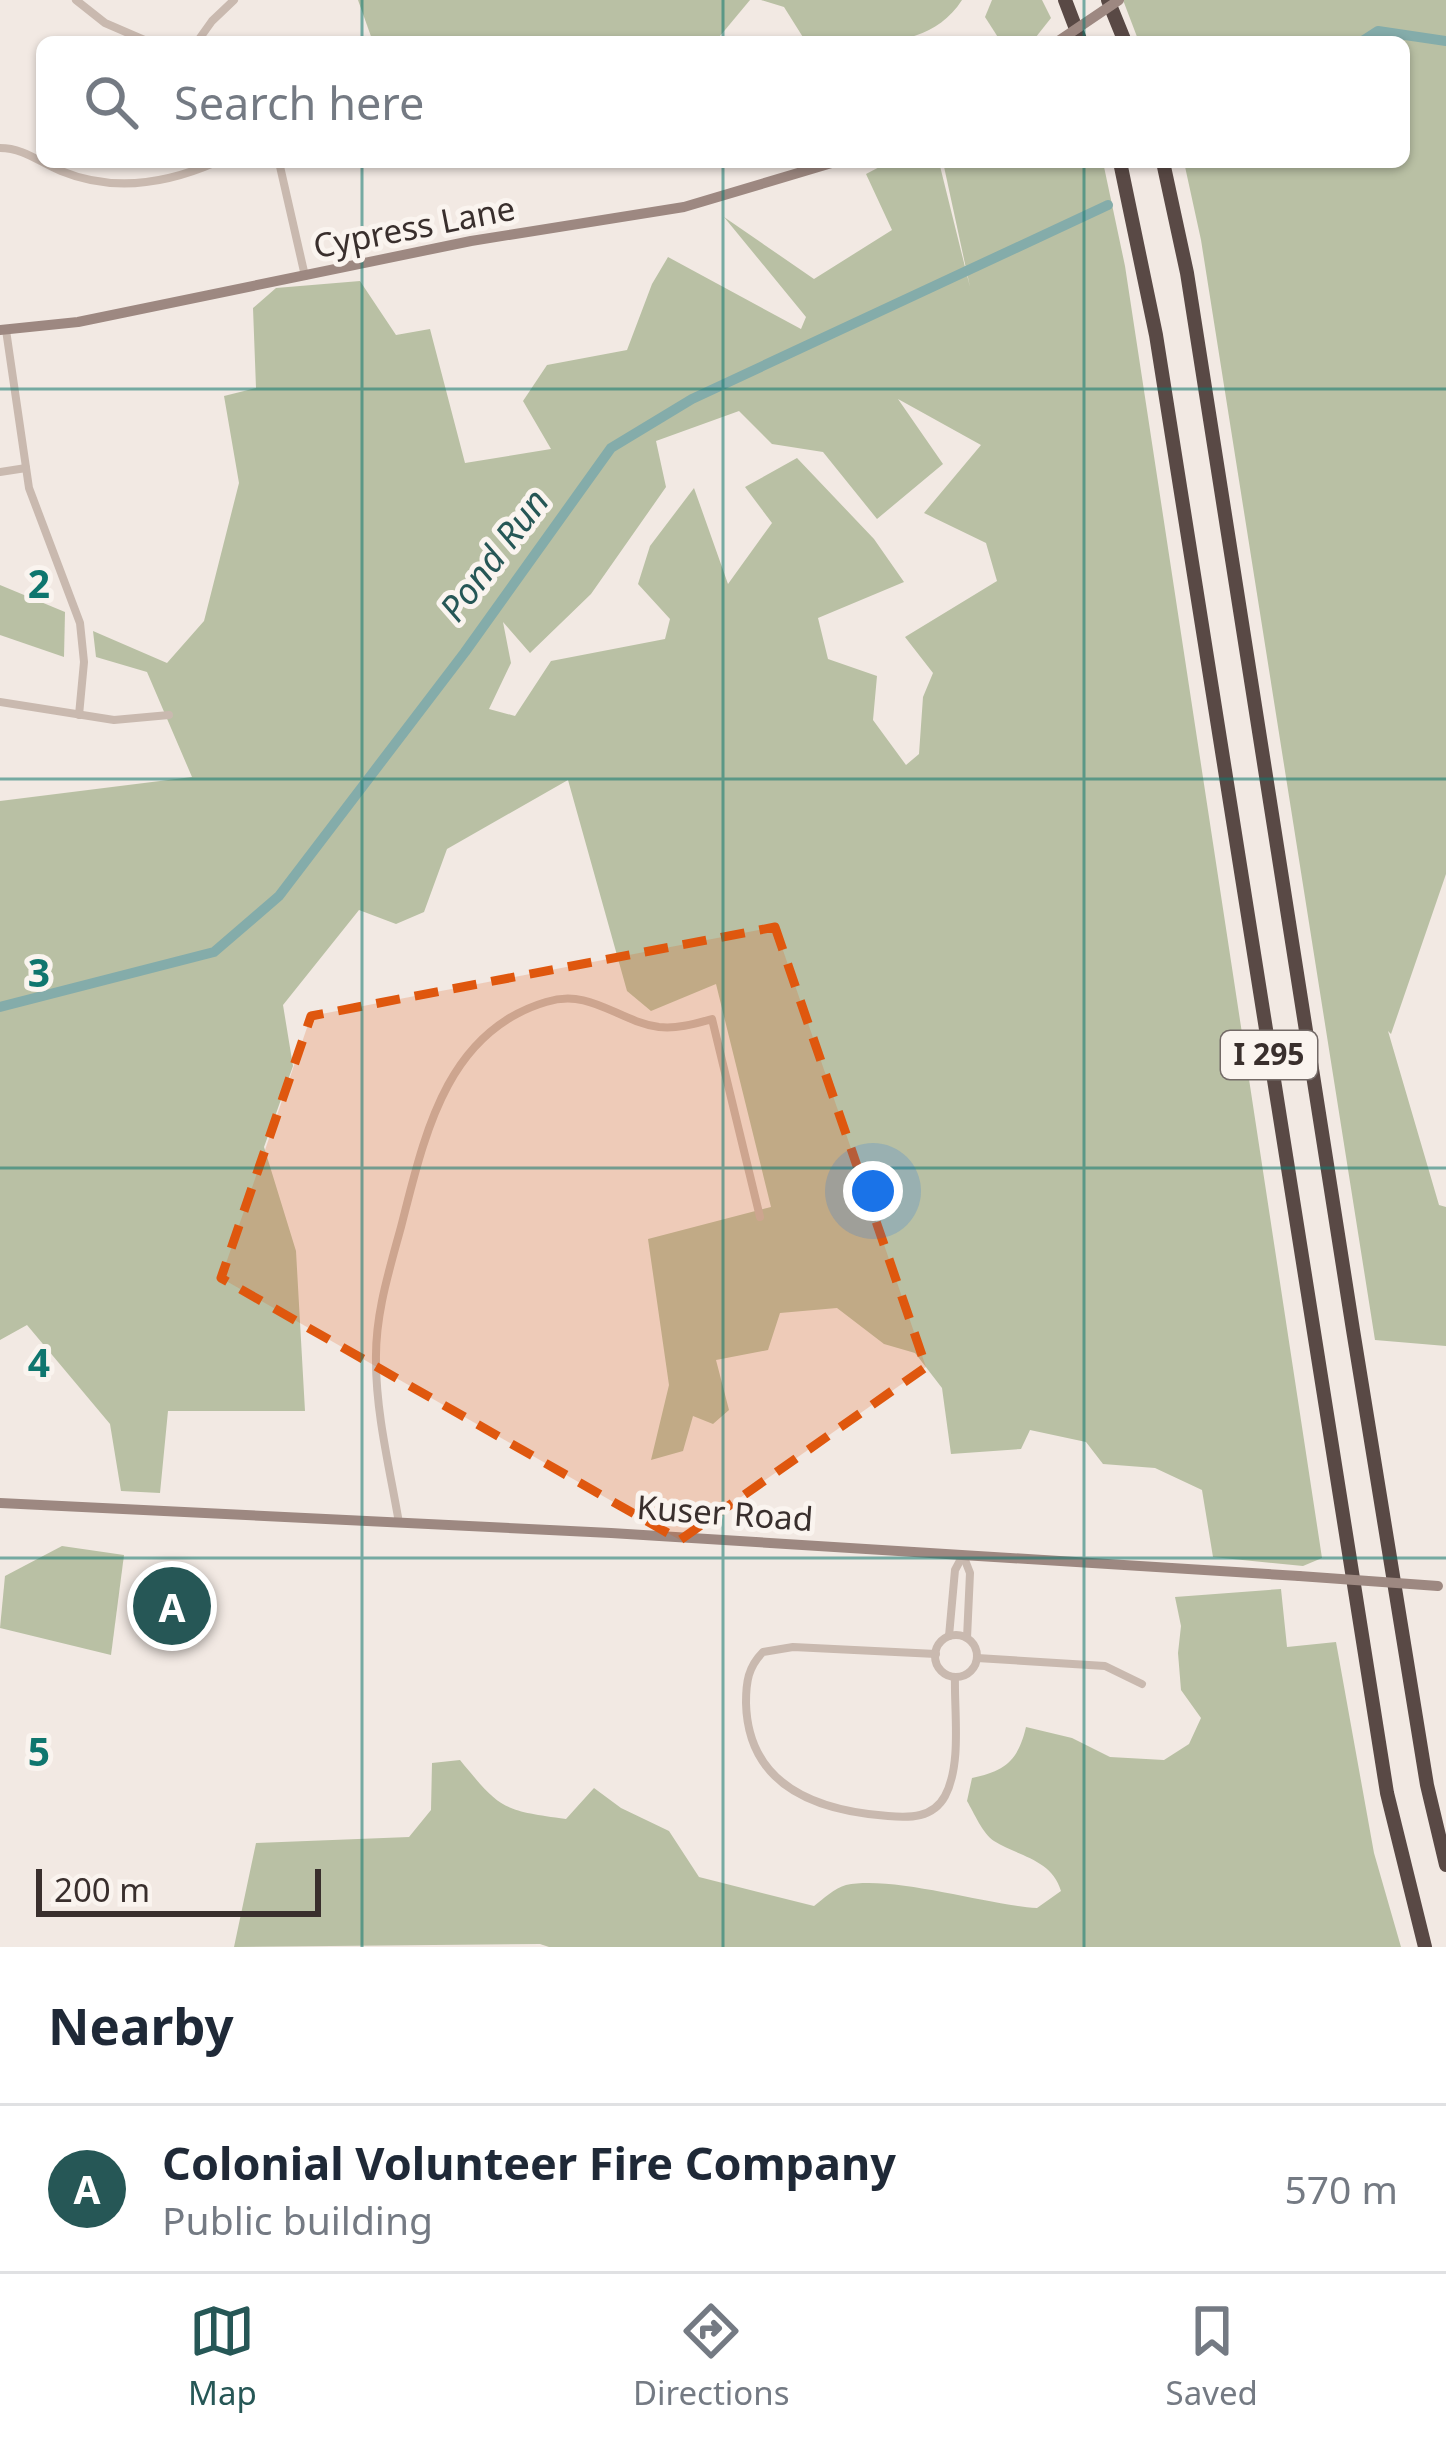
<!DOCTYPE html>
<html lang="en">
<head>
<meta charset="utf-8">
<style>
  :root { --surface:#fff; --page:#f6f6f7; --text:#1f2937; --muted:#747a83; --line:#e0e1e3; --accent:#265756 }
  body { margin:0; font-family:"Noto Sans",sans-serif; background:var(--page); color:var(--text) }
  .scale { position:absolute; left:36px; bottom:30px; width:285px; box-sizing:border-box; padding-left:12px; border:6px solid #392f2d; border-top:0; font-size:33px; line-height:42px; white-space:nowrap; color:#392f2d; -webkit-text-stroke:9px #faf4ef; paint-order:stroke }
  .you { position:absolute; left:873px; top:1191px; width:42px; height:42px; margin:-30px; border:9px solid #fff; border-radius:50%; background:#1a73e8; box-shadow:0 0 0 18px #1a73e833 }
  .badge { display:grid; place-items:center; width:78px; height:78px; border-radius:50%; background:var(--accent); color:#fff; font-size:39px; font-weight:700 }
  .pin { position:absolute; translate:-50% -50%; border:6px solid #fff; box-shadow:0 3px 12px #0006 }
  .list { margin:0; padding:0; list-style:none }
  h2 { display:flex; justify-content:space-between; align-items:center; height:156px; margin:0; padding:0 48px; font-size:51px }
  h2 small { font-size:39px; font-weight:400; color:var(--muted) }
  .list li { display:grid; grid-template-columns:78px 1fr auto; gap:36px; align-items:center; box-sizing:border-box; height:168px; padding:0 48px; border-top:3px solid var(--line) }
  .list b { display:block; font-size:45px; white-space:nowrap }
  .list p { margin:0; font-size:39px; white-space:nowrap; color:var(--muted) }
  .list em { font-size:39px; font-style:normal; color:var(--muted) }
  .icon { flex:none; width:66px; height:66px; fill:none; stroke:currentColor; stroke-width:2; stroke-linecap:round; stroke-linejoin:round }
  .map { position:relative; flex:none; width:1446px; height:1947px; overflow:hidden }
  .search { position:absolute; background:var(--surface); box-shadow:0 3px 9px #0004; left:36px; right:36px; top:36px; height:132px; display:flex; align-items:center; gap:30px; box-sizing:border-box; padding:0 42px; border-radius:18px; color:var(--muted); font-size:45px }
  .sheet { height:324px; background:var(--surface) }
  nav { display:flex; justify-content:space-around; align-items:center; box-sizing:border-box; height:168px; border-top:3px solid var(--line); background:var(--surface); font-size:33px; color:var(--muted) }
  nav a { display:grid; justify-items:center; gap:6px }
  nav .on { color:var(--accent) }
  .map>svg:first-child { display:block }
</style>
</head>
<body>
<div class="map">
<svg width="1446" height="1947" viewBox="0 0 1446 1947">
  <rect width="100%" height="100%" fill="#f2e9e3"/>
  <g fill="#b9c0a4" fill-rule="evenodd">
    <polygon points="358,0 750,0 715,42 373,42"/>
    <path d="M761,0H962C928,53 862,42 806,42L784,7Z"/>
    <polygon points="992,0 1042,0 1051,18 1032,42 1001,42 985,17"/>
    <polygon points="1123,0 1446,0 1446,874 1391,1034 1388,1031 1439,1205 1446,1207 1446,1346 1375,1340 1201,240 1184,162 1404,162 1404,42 1139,42"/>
    <path d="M889,162H939L970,287L943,162H1103L1125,266L1322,1558L1303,1566L1213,1557L1202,1490L1155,1468L1103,1464L1086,1442L1030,1430L1021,1449L951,1454L942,1388L915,1353L884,1344L837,1308L780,1313L768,1350L716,1360L729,1410L713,1424L693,1416L683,1451L651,1460L669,1385L648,1239L771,1207L716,984L651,1011L627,991L568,780L447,849L424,912L396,924L359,910L283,1005L293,1066L264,1147L296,1251L305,1411H168L160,1493L121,1491L110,1424L27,1325L0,1340V801L192,777L147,672L96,657L93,631L167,663L204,621L239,483L224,396L256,388L253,308L276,288L360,281L396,335L430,329L465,463L551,449L523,401L547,365L627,350L652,284L668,257L801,329L806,317L724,217L814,279L892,230L866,174ZM898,399L981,445L924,513L986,543L997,581L905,637L933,673L923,697L919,754L906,765L873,720L877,676L828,659L818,618L904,582L874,539L797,458L745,487L772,523L728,584L694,488L650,546L638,584L670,619L665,639L551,661L515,716L489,709L511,663L503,622L530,653L591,594L666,487L656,441L739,411L772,444L823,452L877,519L943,464Z"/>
    <polygon points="0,585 65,612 64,657 0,635"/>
    <polygon points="62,1546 124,1555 111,1655 0,1628 5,1576"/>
    <path d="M1281,1589L1287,1647L1336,1642L1374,1853L1401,1947H549L540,1944L234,1947L256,1843L409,1837L431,1810L432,1763L460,1760C501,1810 502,1810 566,1819L594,1788L621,1808L669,1831L699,1877L814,1906C823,1899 835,1888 846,1885C893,1875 987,1905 1037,1908L1061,1891C1052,1859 1017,1856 994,1841C983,1834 974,1813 967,1801L972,1778C1005,1771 1018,1761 1026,1727L1072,1738L1110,1757L1164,1760L1189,1744L1201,1718L1181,1690L1178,1653L1181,1626L1175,1597Z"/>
  </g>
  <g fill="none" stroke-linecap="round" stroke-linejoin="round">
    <g stroke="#84acaa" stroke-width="10">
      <polyline points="1361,42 1378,31 1446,41"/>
      <polyline points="0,1007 214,952 279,896 465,652 611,448 692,399 1108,205"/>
    </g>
    <g stroke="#c9b9af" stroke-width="8">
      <polyline points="76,0 105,23 149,42"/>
      <polyline points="197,42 212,21 234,0"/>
      <path d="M0,148C24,148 39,162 61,171C112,192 166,184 216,162"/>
      <polyline points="279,162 305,276"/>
      <polyline points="6,330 29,488 80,623 84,662 79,715"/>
      <polyline points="0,472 26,468"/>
      <polyline points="0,702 114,720 169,715"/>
      <path d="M399,1523C390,1470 376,1414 376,1361C375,1315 389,1271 401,1227C424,1138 445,1032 546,1002C591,988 617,1021 659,1027C677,1029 694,1024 712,1019L760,1217"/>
      <polyline points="963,1555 970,1573 967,1638"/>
      <circle cx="956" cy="1656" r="21"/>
      <polyline points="949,1636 955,1570 962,1557"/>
      <path d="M936,1654L793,1647L763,1652C748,1667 746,1682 746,1703C748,1787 818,1811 888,1816C910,1818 933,1818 945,1796C962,1764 954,1712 955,1677"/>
      <polyline points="977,1658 1105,1666 1142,1684"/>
    </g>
    <g stroke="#9d8881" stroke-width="10">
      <polyline points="0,330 78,322 471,241 684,207 835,162"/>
      <polyline points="0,1503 611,1533 1299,1576"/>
    </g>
    <g stroke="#594945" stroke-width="14">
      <polyline points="1065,0 1081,42"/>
      <polyline points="1108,0 1125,42"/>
      <polyline points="1120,162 1156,335 1387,1793 1425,1947"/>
      <polyline points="1163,162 1187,273 1353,1330 1427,1785 1446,1865"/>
    </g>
    <g stroke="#9d8881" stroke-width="10">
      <polyline points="1057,42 1119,0"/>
      <polyline points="1299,1576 1438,1586"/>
    </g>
  </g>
  <path fill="#df570e" fill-opacity="0.2" stroke="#df570e" stroke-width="9" stroke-dasharray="24 15" stroke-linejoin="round" d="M775,927L926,1367L680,1540L221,1278L311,1016Z"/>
  <path fill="none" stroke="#0f766e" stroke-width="3" stroke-opacity="0.55" d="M362,0V42M723,0V42M1084,0V42M362,162V1947M723,162V1947M1084,162V1947M0,389H1446M0,779H1446M0,1168H1446M0,1558H1446"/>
  <g text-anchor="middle" stroke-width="10" stroke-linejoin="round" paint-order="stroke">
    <rect fill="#faf4ef" stroke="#736a67" stroke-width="3" x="1221" y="1031" width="96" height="48" rx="9"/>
    <g font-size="30" font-weight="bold" fill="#392f2d">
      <text x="1269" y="1065">I 295</text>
    </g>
    <g font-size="33" fill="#392f2d" stroke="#faf4ef">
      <text transform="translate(414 227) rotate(-11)" y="12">Cypress Lane</text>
      <text transform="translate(725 1513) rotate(4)" y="12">Kuser Road</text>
    </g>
    <g font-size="36" font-style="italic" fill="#265756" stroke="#faf4ef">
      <text transform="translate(494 555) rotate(-53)" y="13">Pond Run</text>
    </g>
  </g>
  <g font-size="39" text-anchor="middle" font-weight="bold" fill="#0f766e" stroke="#faf4ef" stroke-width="10" stroke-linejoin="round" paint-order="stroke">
    <text x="39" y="598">2</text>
    <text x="39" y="987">3</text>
    <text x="39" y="1377">4</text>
    <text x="39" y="1766">5</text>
  </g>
</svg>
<div class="scale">200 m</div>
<div class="you"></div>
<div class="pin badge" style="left:172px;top:1606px">A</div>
<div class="search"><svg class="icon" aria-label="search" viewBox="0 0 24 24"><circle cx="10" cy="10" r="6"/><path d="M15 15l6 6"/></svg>Search here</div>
</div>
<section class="sheet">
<h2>Nearby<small></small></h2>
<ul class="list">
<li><span class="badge">A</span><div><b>Colonial Volunteer Fire Company</b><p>Public building</p></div><em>570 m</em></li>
</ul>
</section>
<nav>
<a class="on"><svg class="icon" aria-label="map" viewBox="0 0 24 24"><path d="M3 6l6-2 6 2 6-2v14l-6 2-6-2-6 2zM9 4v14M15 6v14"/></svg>Map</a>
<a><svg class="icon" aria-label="directions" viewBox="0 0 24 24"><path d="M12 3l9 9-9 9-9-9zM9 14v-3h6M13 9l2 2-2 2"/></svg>Directions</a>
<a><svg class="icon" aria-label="saved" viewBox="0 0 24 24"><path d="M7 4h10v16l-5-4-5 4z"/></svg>Saved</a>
</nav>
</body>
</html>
